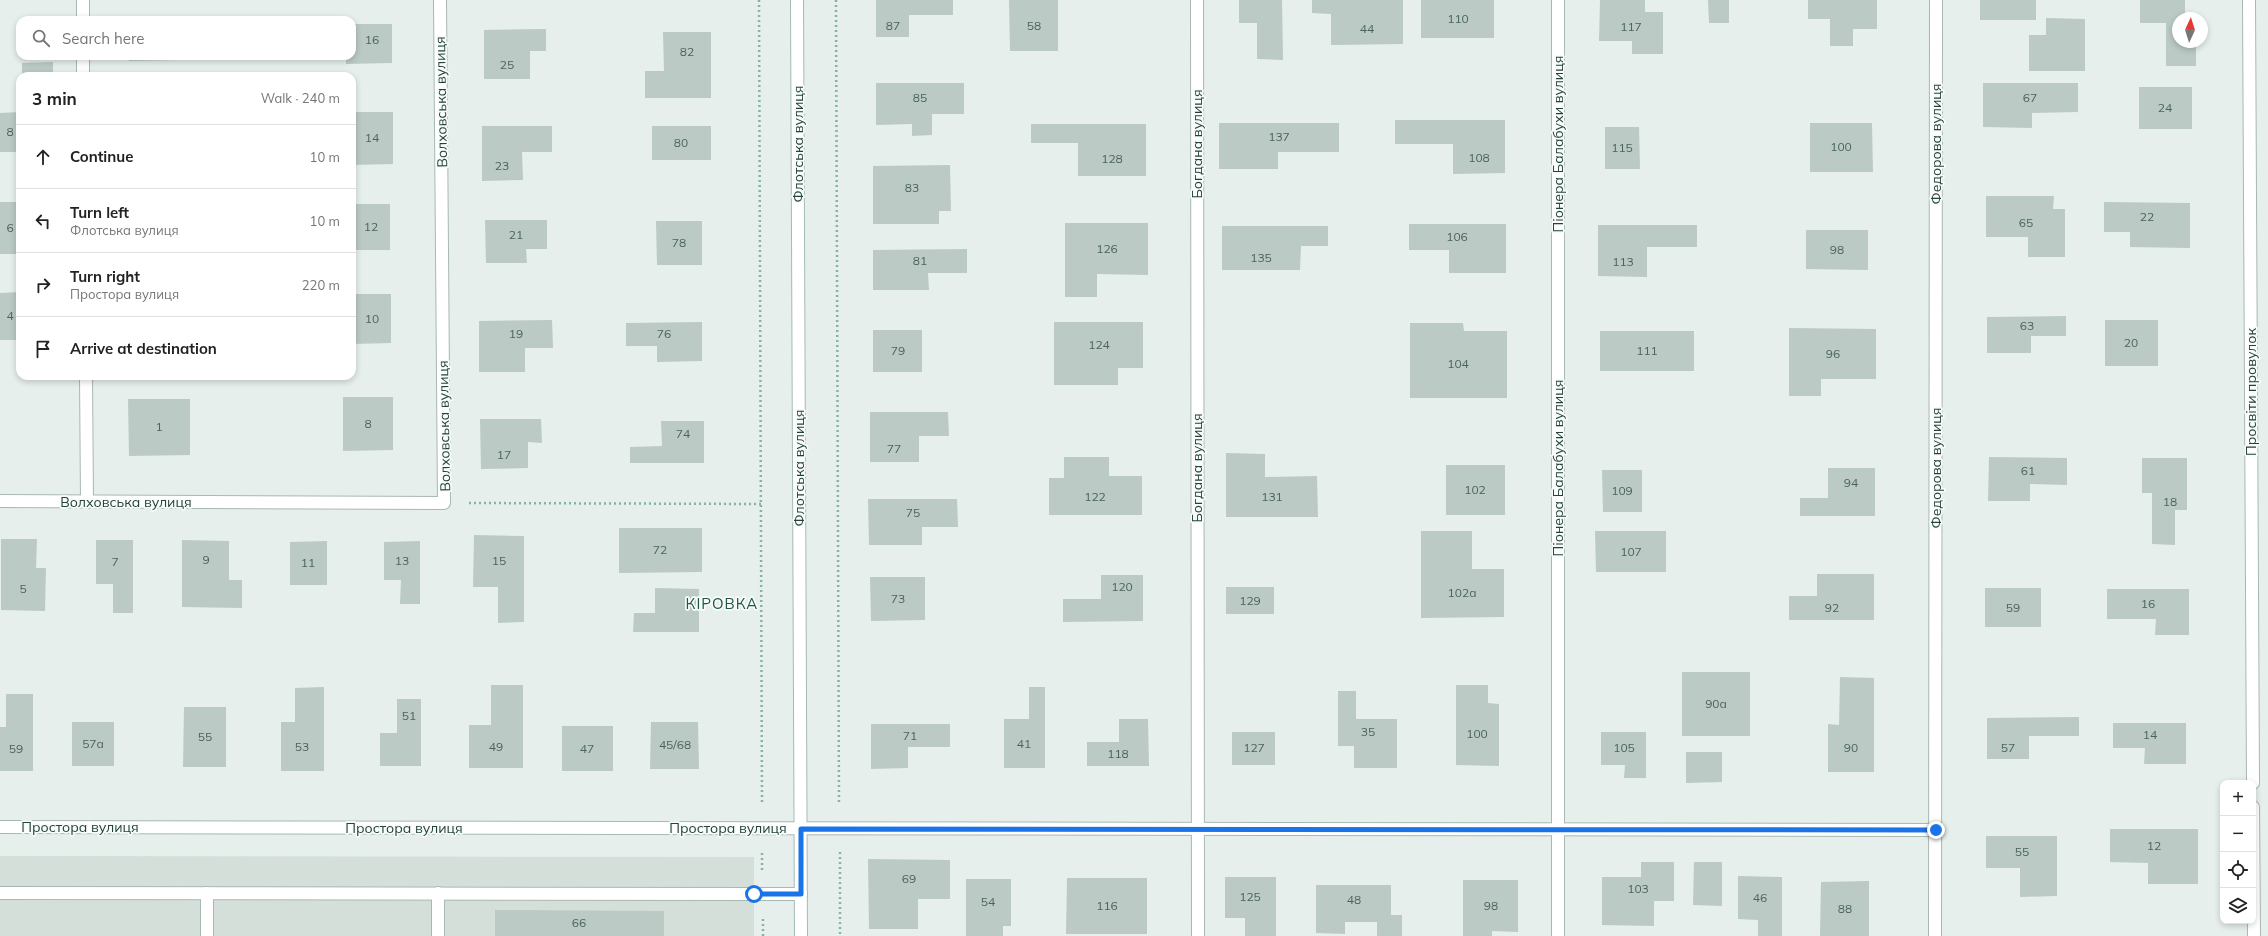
<!DOCTYPE html>
<html lang="en">
<head>
<meta charset="utf-8">
<style>
  :root { --surface:#fff; --page:#f6f6f6; --text:#222; --muted:#767676; --line:#e0e0e0 }
  body { margin:0; font-family:Mulish,sans-serif; background:var(--page); color:var(--text) }
  .controls { position:absolute; right:12px; bottom:12px; display:grid; overflow:hidden; border-radius:8px; box-shadow:0 2px 6px #0003 }
  .controls button { width:36px; height:36px; display:grid; place-items:center; padding:0; border:0; border-bottom:1px solid var(--line); background:var(--surface); color:var(--text); font:20px sans-serif }
  .compass { position:absolute; left:2172px; top:12px; width:36px; height:36px; border-radius:50%; background:var(--surface); box-shadow:0 2px 6px #0003; rotate:4deg }
  .stop { position:absolute; width:12px; height:12px; margin:-9px; border:3px solid #1a73e8; border-radius:50%; background:#fff }
  .stop.end { background:#1a73e8; border-color:#fff; box-shadow:0 1px 4px #0008 }
  .list { margin:0; padding:0; list-style:none }
  h2 { display:flex; justify-content:space-between; align-items:center; height:52px; margin:0; padding:0 16px; font-size:17px }
  h2 small { font-size:13px; font-weight:400; color:var(--muted) }
  .list li { display:grid; grid-template-columns:26px 1fr auto; gap:12px; align-items:center; box-sizing:border-box; height:64px; padding:0 16px; border-top:1px solid var(--line) }
  .list b { display:block; font-size:15px; white-space:nowrap }
  .list p { margin:0; font-size:13px; white-space:nowrap; color:var(--muted) }
  .list em { font-size:13px; font-style:normal; color:var(--muted) }
  .icon { flex:none; width:22px; height:22px; fill:none; stroke:currentColor; stroke-width:2; stroke-linecap:round; stroke-linejoin:round }
  .map { position:relative; flex:none; width:2268px; height:936px; overflow:hidden }
  .search { position:absolute; background:var(--surface); box-shadow:0 2px 6px #0003; left:16px; top:16px; width:340px; height:44px; display:flex; align-items:center; gap:10px; box-sizing:border-box; padding:0 14px; border-radius:12px; color:var(--muted); font-size:15px }
  .panel { position:absolute; background:var(--surface); box-shadow:0 2px 6px #0003; left:16px; top:72px; width:340px; height:308px; border-radius:12px }
  .map>svg:first-child { display:block }
</style>
</head>
<body>
<div class="map">
<svg width="2268" height="936" viewBox="0 0 2268 936">
  <rect width="100%" height="100%" fill="#e6efeb"/>
  <polygon fill="#d4dfda" points="0,856 754,857 754,936 0,936"/>
  <g fill="#bbcac4">
    <polygon points="876,0 953,0 953,15 909,15 909,37 876,37"/>
    <polygon points="1009,0 1058,0 1058,51 1010,51"/>
    <polygon points="1239,0 1282,0 1283,60 1257,59 1257,23 1239,23"/>
    <polygon points="1312,0 1403,0 1403,44 1331,45 1331,14 1312,13"/>
    <rect x="1421" y="0" width="73" height="38"/>
    <polygon points="1600,0 1645,0 1645,12 1663,12 1663,54 1632,54 1632,41 1599,41"/>
    <polygon points="1708,0 1729,0 1729,23 1709,23"/>
    <polygon points="1808,0 1877,0 1877,29 1853,29 1853,46 1830,46 1830,19 1808,19"/>
    <rect x="1980" y="0" width="56" height="20"/>
    <polygon points="2140,0 2185,0 2185,15 2196,14 2196,18 2178,18 2178,42 2196,42 2196,66 2166,66 2166,23 2140,23"/>
    <polygon points="2046,18 2085,19 2085,71 2029,71 2029,35 2046,35"/>
    <polygon points="352,24 392,24 392,63 346,64 346,56 352,56"/>
    <polygon points="546,29 546,51 530,51 530,79 484,79 484,30"/>
    <polygon points="663,32 711,32 711,98 645,98 645,71 664,71"/>
    <polygon points="129,56 177,56 177,60 129,61"/>
    <polygon points="53,62 53,76 22,76 22,63"/>
    <polygon points="876,83 964,83 964,114 932,114 932,135 912,136 912,124 876,125"/>
    <polygon points="1983,83 2078,83 2078,112 2032,113 2032,128 1983,127"/>
    <rect x="2139" y="87" width="53" height="42"/>
    <polygon points="20,112 20,152 0,152 0,113"/>
    <polygon points="352,112 393,112 393,164 352,165"/>
    <polygon points="1395,120 1505,120 1505,173 1453,174 1453,144 1395,144"/>
    <polygon points="1219,123 1339,123 1339,152 1278,152 1278,169 1219,169"/>
    <polygon points="1810,123 1872,123 1873,172 1810,172"/>
    <polygon points="1031,124 1146,124 1146,176 1078,176 1078,143 1031,143"/>
    <polygon points="482,126 552,126 552,152 522,152 523,180 482,181"/>
    <rect x="652" y="126" width="59" height="34"/>
    <polygon points="1605,127 1639,127 1640,169 1605,169"/>
    <polygon points="950,165 951,211 939,211 939,224 873,224 873,166"/>
    <polygon points="1986,196 2054,196 2053,209 2065,209 2065,257 2028,257 2028,237 1986,237"/>
    <rect x="0" y="202" width="20" height="52"/>
    <polygon points="2104,202 2190,203 2190,248 2130,247 2130,232 2104,232"/>
    <rect x="352" y="204" width="38" height="46"/>
    <polygon points="485,220 547,220 547,249 526,249 527,263 486,263"/>
    <polygon points="656,221 702,221 702,265 657,265"/>
    <polygon points="1065,223 1148,223 1148,275 1097,274 1097,297 1065,297"/>
    <polygon points="1409,224 1506,224 1506,273 1449,273 1449,250 1409,250"/>
    <polygon points="1598,225 1697,225 1697,247 1647,247 1647,277 1598,276"/>
    <polygon points="1222,226 1328,226 1328,246 1301,246 1300,270 1222,270"/>
    <polygon points="1806,230 1868,230 1868,270 1806,269"/>
    <polygon points="967,249 967,273 928,273 929,290 873,290 873,250"/>
    <polygon points="20,292 20,340 0,340 0,293"/>
    <polygon points="352,294 391,294 391,343 352,344"/>
    <polygon points="2066,316 2066,336 2031,336 2031,353 1987,353 1987,317"/>
    <polygon points="552,320 553,348 525,348 525,372 479,372 479,321"/>
    <rect x="2105" y="320" width="53" height="46"/>
    <polygon points="702,322 702,361 657,362 657,346 626,346 626,323"/>
    <polygon points="1054,322 1143,322 1143,368 1118,368 1118,385 1054,385"/>
    <polygon points="1410,323 1463,323 1464,331 1507,331 1507,398 1410,398"/>
    <polygon points="1789,328 1876,329 1876,379 1821,379 1821,396 1789,396"/>
    <rect x="873" y="330" width="49" height="42"/>
    <rect x="1600" y="331" width="94" height="40"/>
    <polygon points="343,397 393,397 393,450 343,451"/>
    <polygon points="128,399 190,399 190,455 129,456"/>
    <polygon points="870,412 948,412 949,436 919,436 919,462 870,462"/>
    <polygon points="480,419 541,419 542,443 528,442 528,468 481,469"/>
    <polygon points="661,421 704,421 704,463 630,463 630,447 662,446"/>
    <polygon points="1226,453 1265,454 1265,477 1317,476 1318,517 1226,517"/>
    <polygon points="1064,457 1109,457 1109,476 1142,476 1142,515 1049,515 1049,478 1064,478"/>
    <polygon points="1989,457 2067,458 2067,485 2030,484 2030,501 1988,501"/>
    <polygon points="2142,458 2187,458 2187,510 2175,510 2175,545 2152,544 2152,493 2142,493"/>
    <rect x="1446" y="465" width="59" height="50"/>
    <polygon points="1828,468 1875,468 1875,516 1800,516 1800,498 1828,498"/>
    <polygon points="1602,470 1642,470 1642,512 1603,512"/>
    <polygon points="868,499 957,499 958,527 922,527 922,545 869,545"/>
    <polygon points="619,528 702,528 702,572 619,573"/>
    <polygon points="1421,531 1472,531 1472,569 1504,569 1504,617 1421,618"/>
    <polygon points="1595,531 1666,531 1666,572 1596,572"/>
    <polygon points="474,535 524,536 524,622 498,623 498,587 473,587"/>
    <polygon points="1,539 37,539 36,568 46,568 45,611 1,610"/>
    <polygon points="96,540 133,540 133,613 113,613 113,584 96,584"/>
    <polygon points="182,540 229,541 229,580 242,580 242,608 182,607"/>
    <polygon points="327,541 327,585 290,585 290,542"/>
    <polygon points="420,541 420,604 400,604 401,580 384,580 384,542"/>
    <polygon points="1817,574 1874,574 1874,620 1789,620 1789,596 1817,596"/>
    <polygon points="1101,575 1143,575 1143,621 1063,622 1063,599 1101,599"/>
    <polygon points="870,577 925,577 925,620 871,621"/>
    <rect x="1226" y="587" width="48" height="27"/>
    <polygon points="655,588 699,589 699,632 633,632 634,613 655,613"/>
    <rect x="1985" y="588" width="56" height="39"/>
    <polygon points="2107,589 2189,589 2189,635 2155,635 2156,619 2107,619"/>
    <rect x="1682" y="672" width="68" height="64"/>
    <polygon points="1840,677 1874,678 1874,772 1828,772 1828,724 1839,725"/>
    <polygon points="491,685 523,685 523,768 469,768 469,725 491,725"/>
    <polygon points="1456,685 1488,685 1488,703 1499,704 1499,766 1456,765"/>
    <polygon points="324,687 324,771 281,771 281,722 295,722 295,688"/>
    <polygon points="1029,687 1045,687 1045,768 1004,768 1004,719 1029,719"/>
    <polygon points="1338,691 1356,691 1356,719 1397,719 1397,768 1354,768 1354,746 1338,746"/>
    <polygon points="6,694 33,694 33,771 0,771 0,727 6,727"/>
    <polygon points="397,699 421,699 421,766 380,766 380,733 397,733"/>
    <polygon points="184,707 226,707 226,767 183,767"/>
    <polygon points="2079,717 2079,736 2029,736 2029,759 1987,759 1987,718"/>
    <polygon points="1119,719 1148,719 1149,766 1087,766 1087,742 1119,742"/>
    <rect x="72" y="722" width="42" height="44"/>
    <polygon points="651,722 698,722 699,769 650,769"/>
    <polygon points="2113,723 2186,723 2186,764 2144,764 2145,748 2113,748"/>
    <polygon points="871,724 950,724 950,747 908,747 908,768 871,769"/>
    <rect x="562" y="726" width="51" height="45"/>
    <rect x="1232" y="732" width="43" height="33"/>
    <polygon points="1601,732 1646,732 1646,778 1624,778 1625,765 1601,765"/>
    <polygon points="1686,752 1722,752 1722,782 1686,783"/>
    <polygon points="2110,829 2198,829 2198,884 2148,884 2148,863 2110,862"/>
    <polygon points="1986,836 2057,836 2057,896 2020,897 2020,868 1986,868"/>
    <polygon points="868,859 950,860 950,899 918,899 918,929 869,929"/>
    <polygon points="1641,862 1674,862 1674,901 1654,901 1654,926 1602,925 1602,877 1641,877"/>
    <polygon points="1694,862 1722,862 1722,906 1693,905"/>
    <polygon points="1738,876 1782,877 1782,936 1758,936 1758,920 1738,919"/>
    <polygon points="1225,877 1276,877 1276,936 1245,936 1245,918 1225,918"/>
    <polygon points="1067,878 1147,878 1147,934 1066,934"/>
    <polygon points="966,879 1011,879 1011,926 1003,926 1003,936 966,936"/>
    <polygon points="1463,880 1518,880 1518,932 1492,931 1492,936 1463,936"/>
    <polygon points="1869,881 1869,936 1820,936 1821,882"/>
    <polygon points="1316,885 1391,885 1391,915 1402,915 1402,936 1377,936 1377,922 1345,922 1345,934 1316,933"/>
    <polygon points="495,910 664,911 664,936 495,936"/>
  </g>
  <g fill="none" stroke-linecap="round" stroke-linejoin="round">
    <g stroke="#a8b8b2" stroke-width="14">
      <g id="lane">
        <polyline points="0,893 801,894"/>
        <polyline points="207,936 207,893"/>
        <polyline points="438,936 438,893"/>
      </g>
    </g>
    <g stroke="#a8b8b2" stroke-width="14">
      <g id="street">
        <polyline points="83,0 83,20"/>
        <polyline points="1197,0 1198,936"/>
        <polyline points="2249,0 2253,783"/>
        <polyline points="83,56 83,76"/>
        <polyline points="86,376 87,502"/>
        <polyline points="0,501 444,503 440,0"/>
        <polyline points="2253,807 2254,936"/>
        <polyline points="0,827 1935,830"/>
        <polyline points="1558,936 1558,0"/>
        <polyline points="1935,936 1936,0"/>
      </g>
    </g>
    <g stroke="#a4bbb3" stroke-width="14">
      <polyline id="secondary" points="797,0 801,936"/>
    </g>
    <g stroke="#86b3a5" stroke-width="2.5" stroke-dasharray="2 3" stroke-linecap="butt">
      <polyline points="759,0 762,804"/>
      <polyline points="836,0 839,803"/>
      <polyline points="469,503 761,504"/>
      <polyline points="840,852 840,936"/>
      <polyline points="762,853 762,870"/>
      <polyline points="763,919 763,936"/>
    </g>
    <use href="#lane" stroke="#fff" stroke-width="12"/>
    <use href="#street" stroke="#fff" stroke-width="12"/>
    <use href="#secondary" stroke="#fff" stroke-width="12"/>
  </g>
  <g fill="none" stroke-linecap="round" stroke-linejoin="round">
    <polyline stroke="#1a73e8" stroke-width="5" points="754,894 801,894 801,829 1936,830"/>
  </g>
  <g text-anchor="middle" stroke-width="3.5" stroke-linejoin="round" paint-order="stroke">
    <g font-size="12" fill="#4a645c">
      <text x="1458" y="23">110</text>
      <text x="893" y="30">87</text>
      <text x="1034" y="30">58</text>
      <text x="1631" y="31">117</text>
      <text x="1367" y="33">44</text>
      <text x="372" y="44">16</text>
      <text x="687" y="56">82</text>
      <text x="507" y="69">25</text>
      <text x="920" y="102">85</text>
      <text x="2030" y="102">67</text>
      <text x="2165" y="112">24</text>
      <text x="10" y="136">8</text>
      <text x="1279" y="141">137</text>
      <text x="372" y="142">14</text>
      <text x="681" y="147">80</text>
      <text x="1841" y="151">100</text>
      <text x="1622" y="152">115</text>
      <text x="1479" y="162">108</text>
      <text x="1112" y="163">128</text>
      <text x="502" y="170">23</text>
      <text x="912" y="192">83</text>
      <text x="2147" y="221">22</text>
      <text x="2026" y="227">65</text>
      <text x="371" y="231">12</text>
      <text x="10" y="232">6</text>
      <text x="516" y="239">21</text>
      <text x="1457" y="241">106</text>
      <text x="679" y="247">78</text>
      <text x="1107" y="253">126</text>
      <text x="1837" y="254">98</text>
      <text x="1261" y="262">135</text>
      <text x="920" y="265">81</text>
      <text x="1623" y="266">113</text>
      <text x="10" y="320">4</text>
      <text x="372" y="323">10</text>
      <text x="2027" y="330">63</text>
      <text x="516" y="338">19</text>
      <text x="664" y="338">76</text>
      <text x="2131" y="347">20</text>
      <text x="1099" y="349">124</text>
      <text x="898" y="355">79</text>
      <text x="1647" y="355">111</text>
      <text x="1833" y="358">96</text>
      <text x="1458" y="368">104</text>
      <text x="368" y="428">8</text>
      <text x="159" y="431">1</text>
      <text x="683" y="438">74</text>
      <text x="894" y="453">77</text>
      <text x="504" y="459">17</text>
      <text x="2028" y="475">61</text>
      <text x="1851" y="487">94</text>
      <text x="1475" y="494">102</text>
      <text x="1622" y="495">109</text>
      <text x="1095" y="501">122</text>
      <text x="1272" y="501">131</text>
      <text x="2170" y="506">18</text>
      <text x="913" y="517">75</text>
      <text x="660" y="554">72</text>
      <text x="1631" y="556">107</text>
      <text x="206" y="564">9</text>
      <text x="402" y="565">13</text>
      <text x="499" y="565">15</text>
      <text x="115" y="566">7</text>
      <text x="308" y="567">11</text>
      <text x="1122" y="591">120</text>
      <text x="23" y="593">5</text>
      <text x="1462" y="597">102а</text>
      <text x="898" y="603">73</text>
      <text x="1250" y="605">129</text>
      <text x="2148" y="608">16</text>
      <text x="1832" y="612">92</text>
      <text x="2013" y="612">59</text>
      <text x="1716" y="708">90а</text>
      <text x="409" y="720">51</text>
      <text x="1368" y="736">35</text>
      <text x="1477" y="738">100</text>
      <text x="2150" y="739">14</text>
      <text x="910" y="740">71</text>
      <text x="205" y="741">55</text>
      <text x="93" y="748">57а</text>
      <text x="1024" y="748">41</text>
      <text x="675" y="749">45/68</text>
      <text x="302" y="751">53</text>
      <text x="496" y="751">49</text>
      <text x="1254" y="752">127</text>
      <text x="1624" y="752">105</text>
      <text x="1851" y="752">90</text>
      <text x="2008" y="752">57</text>
      <text x="16" y="753">59</text>
      <text x="587" y="753">47</text>
      <text x="1118" y="758">118</text>
      <text x="2154" y="850">12</text>
      <text x="2022" y="856">55</text>
      <text x="909" y="883">69</text>
      <text x="1638" y="893">103</text>
      <text x="1250" y="901">125</text>
      <text x="1760" y="902">46</text>
      <text x="1354" y="904">48</text>
      <text x="988" y="906">54</text>
      <text x="1107" y="910">116</text>
      <text x="1491" y="910">98</text>
      <text x="1845" y="913">88</text>
      <text x="579" y="927">66</text>
    </g>
    <g font-size="14" fill="#24423a" stroke="#f7fbf9">
      <text transform="translate(441 102) rotate(-91)" y="5">Волховська вулиця</text>
      <text transform="translate(798 144) rotate(-90)" y="5">Флотська вулиця</text>
      <text transform="translate(1197 144) rotate(-90)" y="5">Богдана вулиця</text>
      <text transform="translate(1558 144) rotate(-90)" y="5">Піонера Балабухи вулиця</text>
      <text transform="translate(1936 144) rotate(-90)" y="5">Федорова вулиця</text>
      <text transform="translate(2251 392) rotate(-90)" y="5">Просвіти провулок</text>
      <text transform="translate(444 426) rotate(-91)" y="5">Волховська вулиця</text>
      <text transform="translate(799 468) rotate(-90)" y="5">Флотська вулиця</text>
      <text transform="translate(1197 468) rotate(-90)" y="5">Богдана вулиця</text>
      <text transform="translate(1558 468) rotate(-90)" y="5">Піонера Балабухи вулиця</text>
      <text transform="translate(1936 468) rotate(-90)" y="5">Федорова вулиця</text>
      <text x="126" y="507">Волховська вулиця</text>
      <text x="80" y="832">Простора вулиця</text>
      <text x="404" y="833">Простора вулиця</text>
      <text x="728" y="833">Простора вулиця</text>
    </g>
    <g font-size="15" letter-spacing="1" fill="#1f5548" stroke="#f7fbf9">
      <text x="722" y="609">КІРОВКА</text>
    </g>
  </g>
</svg>
<div class="controls">
<button>+</button>
<button>−</button>
<button><svg class="icon" aria-label="locate" viewBox="0 0 24 24"><circle cx="12" cy="12" r="6"/><path d="M12 2v4M12 18v4M2 12h4M18 12h4"/></svg></button>
<button><svg class="icon" aria-label="layers" viewBox="0 0 24 24"><path d="M12 4l9 5-9 5-9-5zM3 14l9 5 9-5"/></svg></button>
</div>
<svg class="compass" viewBox="-18 -18 36 36"><path d="M0-13l5 13h-10z" fill="#e53935"/><path d="M0 13l5-13h-10z" fill="#767676"/></svg>
<div class="stop" style="left:754px;top:894px"></div>
<div class="stop end" style="left:1936px;top:830px"></div>
<div class="search"><svg class="icon" aria-label="search" viewBox="0 0 24 24"><circle cx="10" cy="10" r="6"/><path d="M15 15l6 6"/></svg>Search here</div>
<section class="panel">
<h2>3 min<small>Walk · 240 m</small></h2>
<ul class="list">
<li><svg class="icon" aria-label="ahead" viewBox="0 0 24 24"><path d="M12 20V5M6 11l6-6 6 6"/></svg><div><b>Continue</b></div><em>10 m</em></li>
<li><svg class="icon" aria-label="left" viewBox="0 0 24 24"><path d="M17 20v-9H6M10 6l-5 5 5 5"/></svg><div><b>Turn left</b><p>Флотська вулиця</p></div><em>10 m</em></li>
<li><svg class="icon" aria-label="right" viewBox="0 0 24 24"><path d="M7 20v-9h11M14 6l5 5-5 5"/></svg><div><b>Turn right</b><p>Простора вулиця</p></div><em>220 m</em></li>
<li><svg class="icon" aria-label="arrive" viewBox="0 0 24 24"><path d="M6 21V4h12l-3 4 3 4H6"/></svg><div><b>Arrive at destination</b></div></li>
</ul>
</section>
</div>
</body>
</html>
